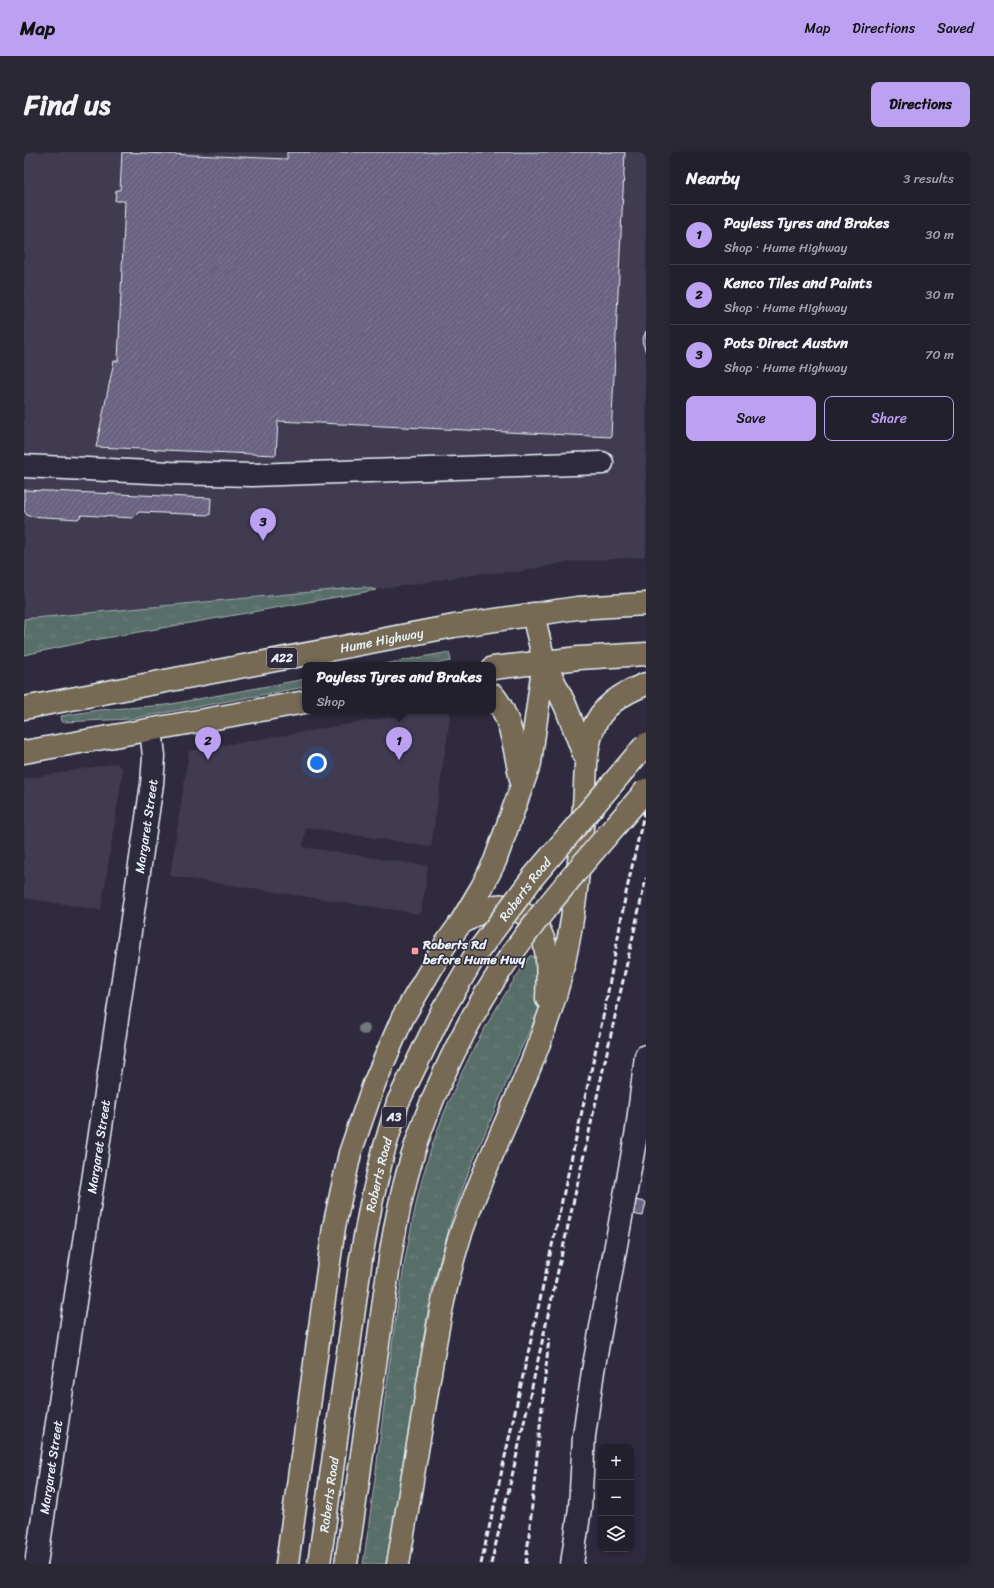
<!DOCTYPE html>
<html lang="en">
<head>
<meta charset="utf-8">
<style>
  :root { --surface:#23202e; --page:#2b2836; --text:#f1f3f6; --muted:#a3a3aa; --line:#403e4a; --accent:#bca0f2 }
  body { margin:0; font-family:Sriracha,sans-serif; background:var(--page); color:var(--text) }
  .controls { position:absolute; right:12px; bottom:12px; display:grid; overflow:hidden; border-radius:8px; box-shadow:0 2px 6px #0003 }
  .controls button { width:36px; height:36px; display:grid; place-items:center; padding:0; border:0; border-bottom:1px solid var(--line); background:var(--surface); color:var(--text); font:20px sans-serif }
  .you { position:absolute; left:293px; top:611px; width:14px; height:14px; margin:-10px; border:3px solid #fff; border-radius:50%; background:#1a73e8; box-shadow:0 0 0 6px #1a73e833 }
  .badge { display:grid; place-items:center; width:26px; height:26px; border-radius:50%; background:var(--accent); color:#111; font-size:13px; font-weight:700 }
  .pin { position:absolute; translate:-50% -33px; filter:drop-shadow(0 1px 2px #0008) }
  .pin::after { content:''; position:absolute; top:21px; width:14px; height:12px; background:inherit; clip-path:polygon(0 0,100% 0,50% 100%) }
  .popup { position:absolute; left:278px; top:510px; width:194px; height:52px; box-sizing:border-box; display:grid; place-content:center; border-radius:8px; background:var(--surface); filter:drop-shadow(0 1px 3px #0005); font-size:13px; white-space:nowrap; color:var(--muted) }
  .popup b { font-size:15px; color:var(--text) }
  .popup::after { content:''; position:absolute; left:50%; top:100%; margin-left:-8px; border:8px solid transparent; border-top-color:var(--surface) }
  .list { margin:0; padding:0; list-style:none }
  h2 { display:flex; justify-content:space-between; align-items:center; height:52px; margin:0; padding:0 16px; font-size:17px }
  h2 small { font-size:13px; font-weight:400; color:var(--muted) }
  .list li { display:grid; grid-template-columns:26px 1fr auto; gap:12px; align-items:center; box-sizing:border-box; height:60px; padding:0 16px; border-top:1px solid var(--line) }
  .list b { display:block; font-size:15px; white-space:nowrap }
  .list p { margin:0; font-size:13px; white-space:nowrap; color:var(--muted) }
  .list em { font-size:13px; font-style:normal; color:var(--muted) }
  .actions { display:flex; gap:8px; padding:12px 16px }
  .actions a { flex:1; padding:9px 0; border:1px solid var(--accent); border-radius:8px; text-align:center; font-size:14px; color:var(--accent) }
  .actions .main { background:var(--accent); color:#111 }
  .icon { flex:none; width:22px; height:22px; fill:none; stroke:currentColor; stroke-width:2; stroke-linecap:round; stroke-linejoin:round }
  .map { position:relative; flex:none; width:622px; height:1412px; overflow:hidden; border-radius:8px }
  header { display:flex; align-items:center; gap:24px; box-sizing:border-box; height:56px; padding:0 20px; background:var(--accent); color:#111 }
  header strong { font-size:19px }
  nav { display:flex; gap:22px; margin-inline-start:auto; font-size:14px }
  .intro { display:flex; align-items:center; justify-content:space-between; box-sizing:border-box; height:96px; padding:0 24px }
  h1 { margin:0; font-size:28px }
  .button { padding:10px 18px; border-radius:8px; background:var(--accent); color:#111; font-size:14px; font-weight:700 }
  main { display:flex; gap:24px; padding:0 24px }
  aside { flex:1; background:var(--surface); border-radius:8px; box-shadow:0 2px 6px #0003 }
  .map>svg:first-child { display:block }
</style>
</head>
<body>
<header>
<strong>Map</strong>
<nav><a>Map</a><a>Directions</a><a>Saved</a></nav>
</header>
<div class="intro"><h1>Find us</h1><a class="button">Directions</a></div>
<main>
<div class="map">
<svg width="622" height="1412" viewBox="0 0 622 1412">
  <defs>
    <pattern id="grass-tufts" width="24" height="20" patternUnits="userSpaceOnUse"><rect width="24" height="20" fill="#596e68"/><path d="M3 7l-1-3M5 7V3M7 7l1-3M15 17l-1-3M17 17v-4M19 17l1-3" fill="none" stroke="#71837e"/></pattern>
    <pattern id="building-hatch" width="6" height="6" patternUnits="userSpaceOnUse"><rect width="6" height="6" fill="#6a6280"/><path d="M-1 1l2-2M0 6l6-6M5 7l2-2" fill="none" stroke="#7f7993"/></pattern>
  </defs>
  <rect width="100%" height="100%" fill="#2f2a3d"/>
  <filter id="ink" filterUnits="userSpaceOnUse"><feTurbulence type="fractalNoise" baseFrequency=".025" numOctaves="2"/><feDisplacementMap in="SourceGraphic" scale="8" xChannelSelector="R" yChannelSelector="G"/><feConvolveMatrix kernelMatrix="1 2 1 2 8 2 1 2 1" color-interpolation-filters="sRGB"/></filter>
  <g filter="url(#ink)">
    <g fill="#413b51">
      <polygon points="0,0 622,0 622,394 620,405 543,410 493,420 460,421 352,438 340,435 0,467"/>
      <polygon points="403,559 427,559 407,695 282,675 279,695 404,714 397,762 146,724 165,599"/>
      <polygon points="93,611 99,618 77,758 0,746 0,627"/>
    </g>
    <g fill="url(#grass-tufts)" stroke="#a0b0b0">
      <polygon points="340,435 352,438 70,488 0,503 0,467"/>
      <polygon points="425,500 427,509 402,513 355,513"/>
      <polygon points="281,527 281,535 106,567 38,570 37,564 74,558 142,553"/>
      <path d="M507,803L512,807L514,820L515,858L495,901L445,1019L428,1066L406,1145L365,1412H339C358,1290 367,1163 394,1043C414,958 457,874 507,803Z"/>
    </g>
    <g fill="url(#building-hatch)" stroke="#e8f1f8">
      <polygon points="98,0 263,7 263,0 601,0 587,285 254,269 252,303 72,295 90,209 94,209 101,49 91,49 92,38 96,38"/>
      <polygon points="622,179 622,200 618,189"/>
      <polygon points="0,338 187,346 186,363 115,360 109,366 58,363 54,367 4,364 0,359"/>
      <polygon points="610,1048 622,1050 619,1064 608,1062"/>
    </g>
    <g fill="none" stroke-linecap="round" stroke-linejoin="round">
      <g stroke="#e8f1f8" stroke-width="25">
        <g id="minor">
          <polyline points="0,314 147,321 228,323 578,311"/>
          <path id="s1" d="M12,1412L128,632L130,604L127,578"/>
          <polyline points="548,1412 556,1356 560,1284 569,1219 613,978 622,904"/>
        </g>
      </g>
      <g stroke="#e8f1f8" stroke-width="25">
        <g id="highway">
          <polyline points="509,462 520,509 542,555 561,605"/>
          <polyline points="469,516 555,506 622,502"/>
          <path d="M469,543C489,566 491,604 498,632"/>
          <path id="s2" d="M0,556L430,474L553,456L622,452"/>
          <polyline points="0,600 281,550"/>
          <path d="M436,772C447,766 458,758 469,755C477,752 485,754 493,758C528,774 524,813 523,847"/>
          <polyline points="263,1412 310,1075 326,1001 350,932 379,865 421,793 436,772 458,735 471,709 506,611 520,509"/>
          <path d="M374,1412C383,1356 393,1301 402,1245C411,1191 419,1137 436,1084C465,997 513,916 536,826C551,769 555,712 560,654C562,629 560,604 568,580C576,554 599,541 622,532"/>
        </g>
      </g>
      <use href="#minor" stroke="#2f2a3d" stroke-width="22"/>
      <use href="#highway" stroke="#766a54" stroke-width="22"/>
      <g stroke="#e8f1f8" stroke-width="3" stroke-dasharray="6 3" stroke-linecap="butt">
        <polyline points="457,1412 581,856 602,741 622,653"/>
        <polyline points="467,1412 488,1324 622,726"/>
        <polyline points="502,1412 525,1186"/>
      </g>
      <g stroke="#e8f1f8" stroke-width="25" stroke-linecap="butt">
        <g id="highway-bridge">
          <path id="s3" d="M295,1412L337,1106L347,1052L359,1001L374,950L416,863L452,802L510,724L622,592"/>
          <path d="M322,1412C333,1339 343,1265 354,1192C362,1135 368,1079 383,1023C398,967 422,913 450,862C495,780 562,709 622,638"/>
        </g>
      </g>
      <use href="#highway-bridge" stroke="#766a54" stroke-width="22"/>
    </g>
    <circle fill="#727780" cx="340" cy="877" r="6"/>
  </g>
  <rect fill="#ff9aa2" stroke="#2f2a3d" stroke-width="1.5" x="387" y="795" width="8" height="8" rx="2"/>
  <g text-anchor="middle" stroke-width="3" stroke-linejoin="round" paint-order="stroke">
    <g fill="#2f2a3d" stroke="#b0b5c0" stroke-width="1">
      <rect x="243" y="496" width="30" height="20" rx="3"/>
      <rect x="358" y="955" width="24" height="20" rx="3"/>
    </g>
    <g font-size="12" font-weight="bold" fill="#e8f1f8">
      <text x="258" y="510">A22</text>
      <text x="370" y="969">A3</text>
    </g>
    <g font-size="13" fill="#e8f1f8" stroke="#2f2a3d">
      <text dy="5" stroke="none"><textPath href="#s2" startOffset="364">Hume Highway</textPath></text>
      <text dy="5" stroke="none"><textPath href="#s1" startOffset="746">Margaret Street</textPath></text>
      <text dy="5" stroke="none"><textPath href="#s3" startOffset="718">Roberts Road</textPath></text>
      <text dy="5" stroke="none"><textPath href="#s1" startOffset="422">Margaret Street</textPath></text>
      <text dy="5" stroke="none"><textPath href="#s3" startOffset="394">Roberts Road</textPath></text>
      <text dy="5" stroke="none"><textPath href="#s1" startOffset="98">Margaret Street</textPath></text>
      <text dy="5" stroke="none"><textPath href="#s3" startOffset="70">Roberts Road</textPath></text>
    </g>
    <g font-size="13" font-weight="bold" fill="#e8f1f8" stroke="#2f2a3d" text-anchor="start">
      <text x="399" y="797">Roberts Rd<tspan x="399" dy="15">before Hume Hwy</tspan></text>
    </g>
  </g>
</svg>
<div class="controls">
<button>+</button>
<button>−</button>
<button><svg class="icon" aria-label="layers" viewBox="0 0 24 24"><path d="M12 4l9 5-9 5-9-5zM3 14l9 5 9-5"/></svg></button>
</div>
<div class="you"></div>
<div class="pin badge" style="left:375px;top:608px">1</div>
<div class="popup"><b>Payless Tyres and Brakes</b>Shop</div>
<div class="pin badge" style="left:184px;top:608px">2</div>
<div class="pin badge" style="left:239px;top:389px">3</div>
</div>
<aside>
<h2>Nearby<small>3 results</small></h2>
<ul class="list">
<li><span class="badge">1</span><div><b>Payless Tyres and Brakes</b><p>Shop · Hume Highway</p></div><em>30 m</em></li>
<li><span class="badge">2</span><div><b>Kenco Tiles and Paints</b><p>Shop · Hume Highway</p></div><em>30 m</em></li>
<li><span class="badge">3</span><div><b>Pots Direct Austvn</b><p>Shop · Hume Highway</p></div><em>70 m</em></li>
</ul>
<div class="actions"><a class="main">Save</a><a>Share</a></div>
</aside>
</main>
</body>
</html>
